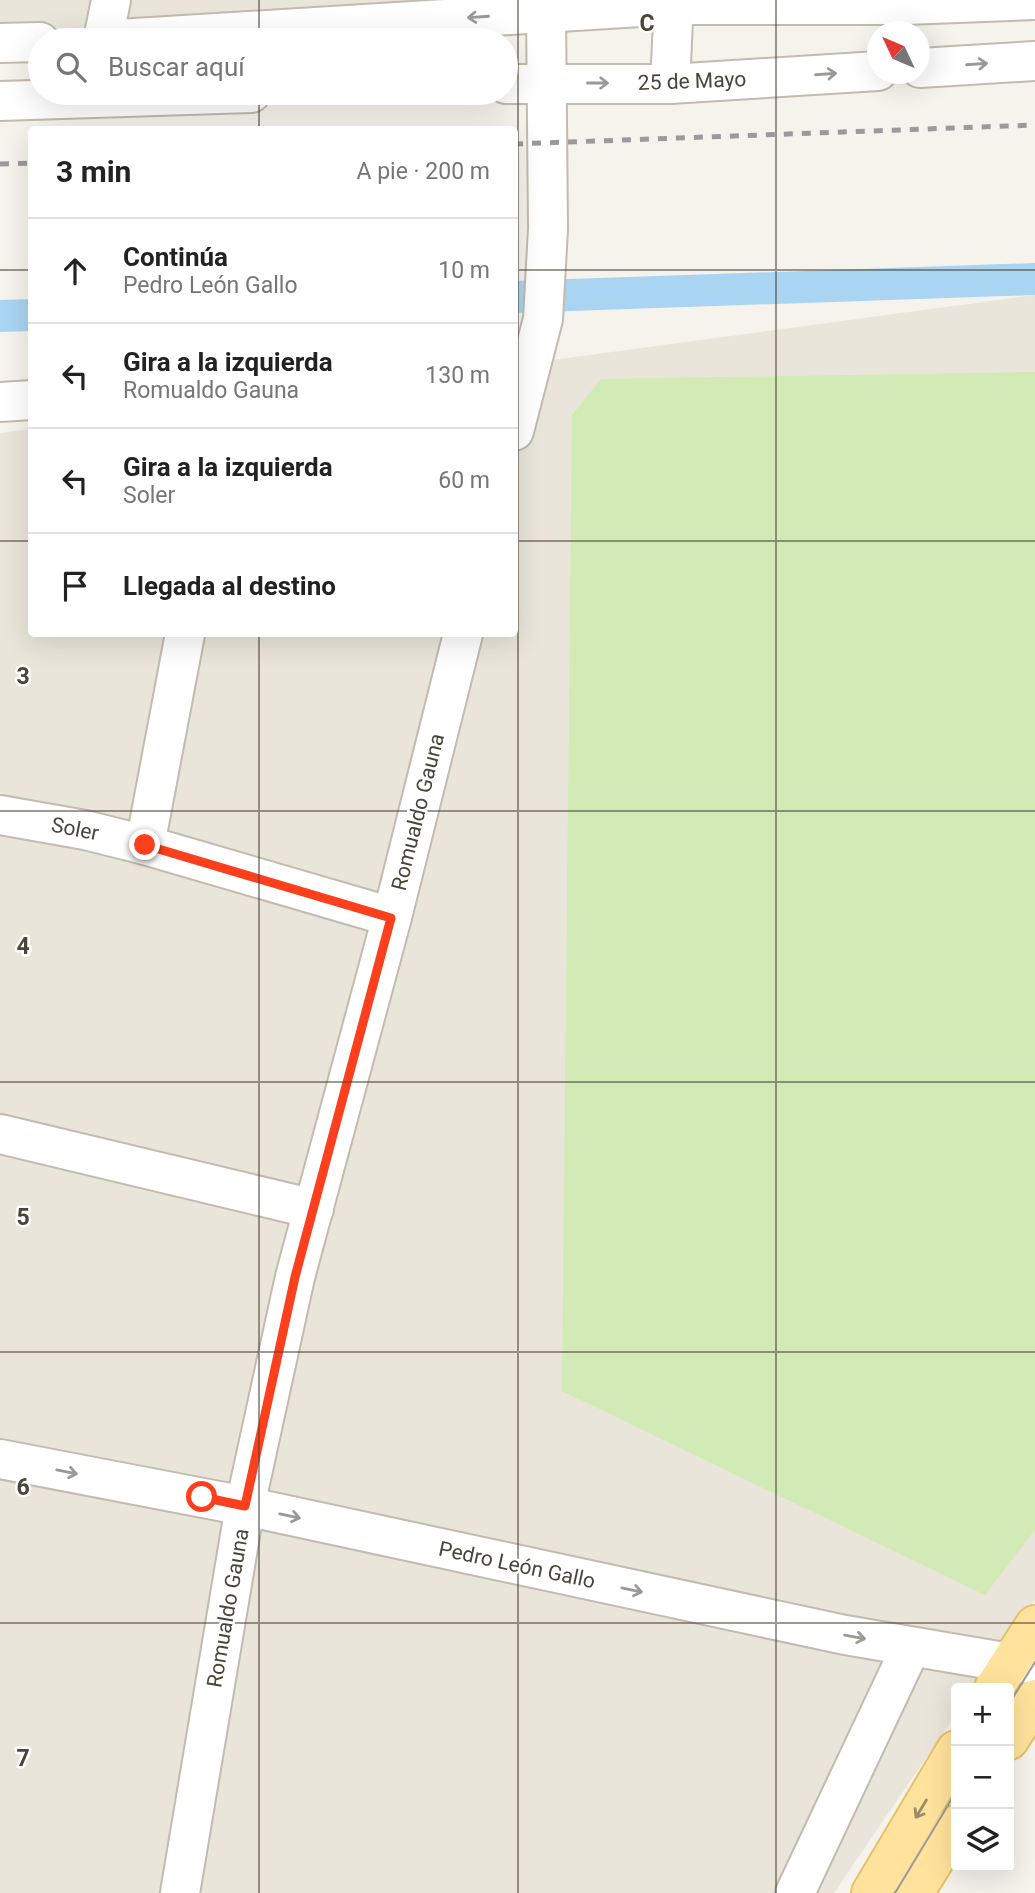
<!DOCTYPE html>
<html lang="es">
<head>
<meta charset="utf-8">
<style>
  :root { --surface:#fff; --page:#f2f2f2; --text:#222; --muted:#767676; --line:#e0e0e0 }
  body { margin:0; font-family:Roboto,sans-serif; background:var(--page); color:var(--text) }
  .controls { position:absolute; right:21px; bottom:21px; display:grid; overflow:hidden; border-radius:7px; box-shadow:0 7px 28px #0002 }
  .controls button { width:63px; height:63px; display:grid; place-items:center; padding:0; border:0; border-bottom:2px solid var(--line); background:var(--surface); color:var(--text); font:35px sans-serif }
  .compass { position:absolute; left:867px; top:21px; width:63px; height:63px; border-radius:50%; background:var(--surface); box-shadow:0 7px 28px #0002; rotate:314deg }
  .stop { position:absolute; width:21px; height:21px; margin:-16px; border:5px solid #fc3f1d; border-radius:50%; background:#fff }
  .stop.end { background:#fc3f1d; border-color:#fff; box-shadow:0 2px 7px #0008 }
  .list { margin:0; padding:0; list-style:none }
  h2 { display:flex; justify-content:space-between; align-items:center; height:91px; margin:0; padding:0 28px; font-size:30px }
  h2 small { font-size:23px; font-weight:400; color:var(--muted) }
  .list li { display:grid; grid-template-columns:46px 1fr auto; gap:21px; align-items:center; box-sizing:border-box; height:105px; padding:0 28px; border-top:2px solid var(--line) }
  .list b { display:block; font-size:26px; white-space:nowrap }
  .list p { margin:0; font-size:23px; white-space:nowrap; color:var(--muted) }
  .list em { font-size:23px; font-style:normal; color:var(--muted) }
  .icon { flex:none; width:38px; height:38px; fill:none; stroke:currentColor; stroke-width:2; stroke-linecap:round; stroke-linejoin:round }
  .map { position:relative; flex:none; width:1035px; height:1893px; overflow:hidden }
  .search { position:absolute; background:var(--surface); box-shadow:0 7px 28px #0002; left:28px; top:28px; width:490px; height:77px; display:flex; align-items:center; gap:18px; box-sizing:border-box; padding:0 24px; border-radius:38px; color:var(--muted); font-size:26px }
  .panel { position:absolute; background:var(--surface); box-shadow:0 7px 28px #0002; left:28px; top:126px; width:490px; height:511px; border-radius:7px }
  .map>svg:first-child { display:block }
</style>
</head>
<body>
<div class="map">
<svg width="1035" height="1893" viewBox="0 0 1035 1893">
  <rect width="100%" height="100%" fill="#f6f3ec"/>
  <g fill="#eae5da">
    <polygon points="0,0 465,0 155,40 40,40 0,60"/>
    <polygon points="1035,295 1035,1600 974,1688 956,1688 956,1714 834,1893 0,1893 0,433 31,429 32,634 514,634 515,365"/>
  </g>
  <polygon fill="#d2eab5" points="1035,372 1035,1530 985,1595 562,1391 572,415 601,379"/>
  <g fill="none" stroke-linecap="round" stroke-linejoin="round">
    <g stroke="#a9d4f2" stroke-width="32">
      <polyline points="514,297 1035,279"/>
      <polyline points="0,316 32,315"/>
    </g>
    <g stroke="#c2bbae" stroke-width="42">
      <g id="minor">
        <polyline points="102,40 673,5 905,5 1035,0"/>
        <polyline points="103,40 111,0"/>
        <polyline points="0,43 40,42"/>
        <polyline points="920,68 1035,61"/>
        <polyline points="506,84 670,84 878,71"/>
        <polyline points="670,84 674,0"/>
        <polyline points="0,101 251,93"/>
        <polyline points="0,402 32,400"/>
        <polyline points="514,431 543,319 548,229 546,13 549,0"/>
        <polyline points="0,815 85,830 145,845 392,917"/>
        <polyline points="145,845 185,634"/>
        <polyline points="0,1134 314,1209"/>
        <polyline points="0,1459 245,1506 845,1635 1010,1663 1035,1664"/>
        <polyline points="180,1893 245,1506 295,1277 392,917 463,634"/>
        <polyline points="795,1893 911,1647"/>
      </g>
    </g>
    <g stroke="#e6c16a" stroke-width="42">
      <g id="major">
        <polyline points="994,1688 1035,1625"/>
        <polyline points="1009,1740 1035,1699"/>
        <polyline points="871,1893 956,1750"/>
        <polyline points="914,1893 956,1825"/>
      </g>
    </g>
    <use href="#minor" stroke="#fff" stroke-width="38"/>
    <use href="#major" stroke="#ffe39c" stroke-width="38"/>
    <g stroke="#9a9a9a" stroke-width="2">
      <polyline points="1009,1704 1035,1662"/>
      <polyline points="895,1893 956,1792"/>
    </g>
    <g stroke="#9a9a9a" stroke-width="5" stroke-dasharray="9 9" stroke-linecap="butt">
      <polyline points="514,144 1035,125"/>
      <polyline points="0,164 32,163"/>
    </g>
  </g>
  <defs><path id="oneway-shaft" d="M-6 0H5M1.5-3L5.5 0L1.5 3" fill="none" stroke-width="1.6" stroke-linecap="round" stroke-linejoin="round" transform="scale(1.75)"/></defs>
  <g stroke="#9c9892">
    <use href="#oneway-shaft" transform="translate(478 17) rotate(176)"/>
    <use href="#oneway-shaft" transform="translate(977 64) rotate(-4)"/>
    <use href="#oneway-shaft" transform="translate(826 74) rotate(-4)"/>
    <use href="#oneway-shaft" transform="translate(598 83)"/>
    <use href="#oneway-shaft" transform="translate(67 1472) rotate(11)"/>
    <use href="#oneway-shaft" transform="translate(290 1516) rotate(12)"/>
    <use href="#oneway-shaft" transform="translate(632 1590) rotate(12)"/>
    <use href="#oneway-shaft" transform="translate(855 1637) rotate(10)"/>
  </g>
  <use stroke="#9c8c66" href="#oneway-shaft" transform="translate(921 1809) rotate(121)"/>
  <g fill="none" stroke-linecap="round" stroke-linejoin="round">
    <polyline stroke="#fc3f1d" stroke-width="9" points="145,845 391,918 295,1277 245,1506 202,1497"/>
  </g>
  <path fill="none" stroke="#4b4439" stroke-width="2" stroke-opacity="0.55" d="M259,0V40M518,0V1893M776,0V1893M259,93V130M0,270H32M514,270H1035M0,541H32M514,541H1035M259,634V1893M0,811H1035M0,1082H1035M0,1352H1035M0,1623H1035"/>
  <g text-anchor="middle" stroke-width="5" stroke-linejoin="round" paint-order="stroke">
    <g font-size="21" fill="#4b4439" stroke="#fff">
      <text transform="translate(692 81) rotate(-2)" y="7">25 de Mayo</text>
      <text transform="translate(418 812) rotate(-76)" y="7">Romualdo Gauna</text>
      <text transform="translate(75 829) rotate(11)" y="7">Soler</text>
      <text transform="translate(517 1565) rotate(12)" y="7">Pedro León Gallo</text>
      <text transform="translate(228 1608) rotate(-80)" y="7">Romualdo Gauna</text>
    </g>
  </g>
  <g font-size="23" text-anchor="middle" font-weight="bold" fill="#4b4439" stroke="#fff" stroke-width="5" stroke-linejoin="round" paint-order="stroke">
    <text x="647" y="31">C</text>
    <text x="23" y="684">3</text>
    <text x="23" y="954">4</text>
    <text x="23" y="1225">5</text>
    <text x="23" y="1495">6</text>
    <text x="23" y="1766">7</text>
  </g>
</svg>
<div class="controls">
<button>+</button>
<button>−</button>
<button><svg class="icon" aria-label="layers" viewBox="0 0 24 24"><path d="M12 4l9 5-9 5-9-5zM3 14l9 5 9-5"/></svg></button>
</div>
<svg class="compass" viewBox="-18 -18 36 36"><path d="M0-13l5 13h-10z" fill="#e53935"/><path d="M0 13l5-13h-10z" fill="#767676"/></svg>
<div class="stop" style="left:202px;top:1497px"></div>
<div class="stop end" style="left:145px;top:845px"></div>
<div class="search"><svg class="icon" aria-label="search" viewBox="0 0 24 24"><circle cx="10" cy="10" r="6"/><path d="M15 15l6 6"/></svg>Buscar aquí</div>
<section class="panel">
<h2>3 min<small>A pie · 200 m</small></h2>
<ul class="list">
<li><svg class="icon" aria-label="ahead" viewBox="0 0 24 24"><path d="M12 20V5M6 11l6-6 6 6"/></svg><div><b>Continúa</b><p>Pedro León Gallo</p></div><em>10 m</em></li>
<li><svg class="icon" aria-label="left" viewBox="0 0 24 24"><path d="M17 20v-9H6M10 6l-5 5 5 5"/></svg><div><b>Gira a la izquierda</b><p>Romualdo Gauna</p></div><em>130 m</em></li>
<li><svg class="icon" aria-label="left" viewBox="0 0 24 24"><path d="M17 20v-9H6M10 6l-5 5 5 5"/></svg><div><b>Gira a la izquierda</b><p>Soler</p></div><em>60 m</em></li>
<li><svg class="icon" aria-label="arrive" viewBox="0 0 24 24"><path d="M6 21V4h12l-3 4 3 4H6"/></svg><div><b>Llegada al destino</b></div></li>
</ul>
</section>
</div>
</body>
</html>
